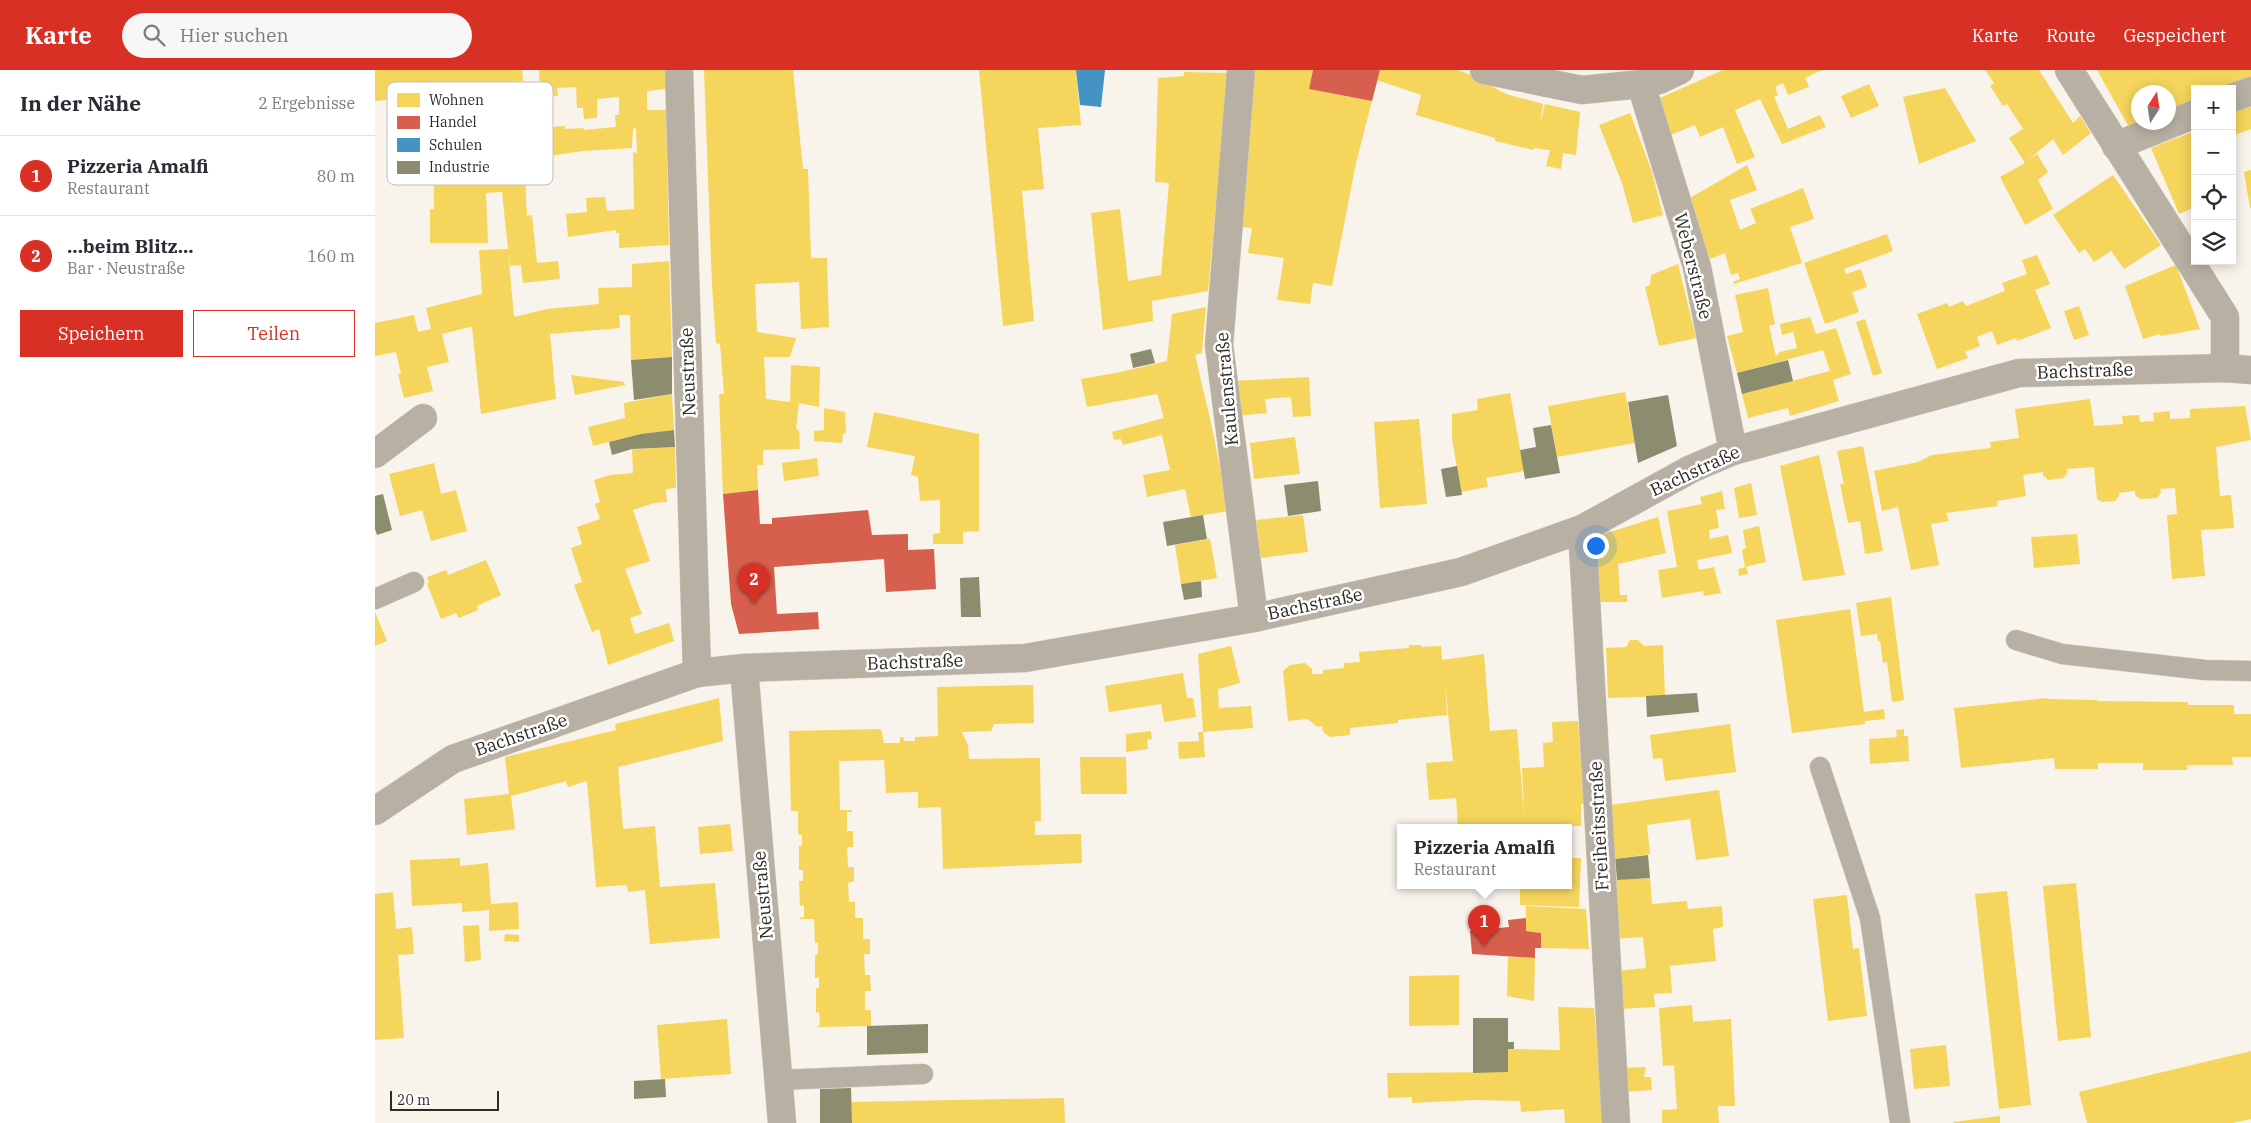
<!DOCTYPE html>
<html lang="de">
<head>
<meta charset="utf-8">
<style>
  :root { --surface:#fff; --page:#f7f7f7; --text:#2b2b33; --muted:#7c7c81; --line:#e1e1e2; --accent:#d93025 }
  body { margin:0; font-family:"IBM Plex Serif",serif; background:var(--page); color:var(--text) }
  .controls { position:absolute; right:15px; top:15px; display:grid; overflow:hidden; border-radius:0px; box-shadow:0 2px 12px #0003 }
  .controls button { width:45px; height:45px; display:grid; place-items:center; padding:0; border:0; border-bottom:1px solid var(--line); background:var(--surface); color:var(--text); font:25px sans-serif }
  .compass { position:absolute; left:1756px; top:15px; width:45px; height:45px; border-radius:50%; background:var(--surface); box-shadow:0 2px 12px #0003; rotate:12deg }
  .scale { position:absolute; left:15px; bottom:12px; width:109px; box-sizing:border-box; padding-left:5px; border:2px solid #2e2b25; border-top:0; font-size:14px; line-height:18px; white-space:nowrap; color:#2e2b25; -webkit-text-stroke:4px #fff; paint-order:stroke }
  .you { position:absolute; left:1220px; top:475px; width:18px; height:18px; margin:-12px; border:4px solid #fff; border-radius:50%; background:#1a73e8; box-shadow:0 0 0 8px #1a73e833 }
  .badge { display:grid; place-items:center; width:32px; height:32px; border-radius:50%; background:var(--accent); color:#fff; font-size:16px; font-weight:700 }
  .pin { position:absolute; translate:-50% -41px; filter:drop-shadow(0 1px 2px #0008) }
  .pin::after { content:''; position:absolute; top:26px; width:18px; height:15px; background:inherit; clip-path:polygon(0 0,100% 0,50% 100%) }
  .popup { position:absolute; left:1022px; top:754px; width:175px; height:65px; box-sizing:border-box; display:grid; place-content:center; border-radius:0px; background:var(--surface); filter:drop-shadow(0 1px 4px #0005); font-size:16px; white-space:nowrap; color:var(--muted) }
  .popup b { font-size:19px; color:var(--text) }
  .popup::after { content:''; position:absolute; left:50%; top:100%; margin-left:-10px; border:10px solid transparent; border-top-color:var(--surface) }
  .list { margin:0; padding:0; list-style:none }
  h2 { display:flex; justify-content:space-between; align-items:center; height:65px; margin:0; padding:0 20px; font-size:21px }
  h2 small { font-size:16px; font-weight:400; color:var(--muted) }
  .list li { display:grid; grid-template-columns:32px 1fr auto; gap:15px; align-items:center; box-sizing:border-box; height:80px; padding:0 20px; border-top:1px solid var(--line) }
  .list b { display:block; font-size:19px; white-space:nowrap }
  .list p { margin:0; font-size:16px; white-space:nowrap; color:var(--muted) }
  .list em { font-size:16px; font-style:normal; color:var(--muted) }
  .actions { display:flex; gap:10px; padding:15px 20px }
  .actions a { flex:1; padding:11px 0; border:1px solid var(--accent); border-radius:0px; text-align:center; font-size:18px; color:var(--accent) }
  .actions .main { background:var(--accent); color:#fff }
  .icon { flex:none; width:28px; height:28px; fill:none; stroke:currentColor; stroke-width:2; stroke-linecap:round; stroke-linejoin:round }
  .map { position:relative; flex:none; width:1876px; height:1053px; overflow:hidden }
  header { display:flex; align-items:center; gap:30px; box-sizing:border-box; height:70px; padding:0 25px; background:var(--accent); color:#fff }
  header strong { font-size:24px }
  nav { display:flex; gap:28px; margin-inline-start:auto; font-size:18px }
  .search { width:350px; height:45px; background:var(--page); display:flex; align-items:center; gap:12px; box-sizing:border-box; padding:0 18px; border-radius:28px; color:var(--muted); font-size:19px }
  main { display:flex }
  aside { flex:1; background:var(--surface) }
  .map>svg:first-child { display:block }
</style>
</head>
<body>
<header>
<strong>Karte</strong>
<div class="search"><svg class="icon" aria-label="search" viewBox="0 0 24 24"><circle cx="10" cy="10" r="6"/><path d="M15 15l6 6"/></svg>Hier suchen</div>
<nav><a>Karte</a><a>Route</a><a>Gespeichert</a></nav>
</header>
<main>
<aside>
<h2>In der Nähe<small>2 Ergebnisse</small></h2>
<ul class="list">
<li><span class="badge">1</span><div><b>Pizzeria Amalfi</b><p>Restaurant</p></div><em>80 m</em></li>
<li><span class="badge">2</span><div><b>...beim Blitz...</b><p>Bar · Neustraße</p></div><em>160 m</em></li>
</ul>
<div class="actions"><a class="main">Speichern</a><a>Teilen</a></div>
</aside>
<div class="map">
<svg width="1876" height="1053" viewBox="0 0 1876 1053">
  <rect width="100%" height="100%" fill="#f8f3eb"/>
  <g fill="#f6d55c">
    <polygon points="0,0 147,0 148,11 111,14 110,29 121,29 120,73 100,73 100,111 150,107 152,146 157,145 162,193 183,191 185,209 148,213 146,195 135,196 133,181 139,247 172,239 224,234 223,218 257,217 257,194 294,191 297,287 256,290 255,245 244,245 245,258 175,264 181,329 106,344 97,257 95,257 67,264 74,292 52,297 58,321 29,328 23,304 26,304 21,282 0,286 0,253 39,245 43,262 56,259 51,238 107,224 104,180 133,179 127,122 111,123 113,173 55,173 55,139 59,139 58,44 100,44 100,22 0,31"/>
    <polygon points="164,0 290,0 291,19 272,21 272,40 291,40 294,175 244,178 244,163 241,163 241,160 193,167 191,144 212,142 211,128 230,127 232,141 259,139 258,82 262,83 261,58 258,59 257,78 208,81 153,89 148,59 190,56 190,59 209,58 209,60 241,57 240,45 244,45 244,27 222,29 222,48 209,49 208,38 202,38 201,17 182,18 183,26 165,27"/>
    <polygon points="329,0 418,0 428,99 433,99 436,188 452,188 454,257 426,259 424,212 380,214 382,262 421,268 415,287 389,287 391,329 415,332 416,295 445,297 444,337 424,333 421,359 424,360 425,379 388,380 388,395 382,395 383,420 348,424 344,324 349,324 345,274 341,273 337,216"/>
    <polygon points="604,0 701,0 706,55 663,58 669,119 647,121 659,251 628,256"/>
    <polygon points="878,0 938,0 934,19 997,31 981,93 957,216 938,213 935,234 902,230 909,188 873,183 877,158 866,157"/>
    <polygon points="1005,0 1082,0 1094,4 1131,24 1168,34 1165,54 1170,34 1205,42 1201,85 1188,83 1186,99 1171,96 1175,80 1159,78 1159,80 1120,71 1120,68 1041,45 1046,25 1002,10"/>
    <polygon points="1348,0 1447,0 1430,8 1434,17 1413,25 1408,13 1400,17 1403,25 1399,27 1413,59 1445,45 1451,57 1407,74 1385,29 1360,40 1380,87 1362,94 1348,57 1325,67 1320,55 1291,67 1278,31"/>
    <polygon points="1610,0 1664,0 1698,53 1705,46 1716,63 1688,85 1678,69 1652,91 1662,84 1673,102 1663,110 1678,139 1650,155 1625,107 1650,93 1634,68 1648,59 1632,34 1628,36 1615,16 1619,13"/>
    <polygon points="1722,0 1876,0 1876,11 1856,19 1820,19 1820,34 1794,43 1794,22 1764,22 1764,52 1755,59"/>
    <polygon points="809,2 853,3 833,221 777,231 778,251 728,260 716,143 745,139 753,211 786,205 794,113 780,112 783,8 809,6"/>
    <polygon points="1494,14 1504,36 1476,48 1466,26"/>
    <polygon points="1570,18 1601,71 1544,94 1528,27"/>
    <polygon points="1876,32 1876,59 1857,66 1857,39"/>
    <polygon points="1255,43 1277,102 1288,145 1258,153 1247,113 1224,55"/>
    <polygon points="1820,61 1820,137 1804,144 1776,78"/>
    <polygon points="1372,95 1382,120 1355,130 1365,160 1381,153 1375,139 1428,118 1439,149 1415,157 1427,193 1359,214 1358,212 1365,209 1363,203 1356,205 1350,183 1335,189 1313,129"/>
    <polygon points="1876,100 1876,138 1875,138 1869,102"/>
    <polygon points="1738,105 1786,175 1749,199 1736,181 1719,192 1710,179 1704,183 1678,145"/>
    <polygon points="1512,164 1518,181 1469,199 1471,204 1486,199 1492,217 1477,222 1484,242 1450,254 1429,193"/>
    <polygon points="1662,185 1675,214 1660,220 1676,258 1642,271 1641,268 1622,275 1617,261 1602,267 1605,276 1590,282 1593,288 1562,299 1542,244 1572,233 1574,237 1588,231 1591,236 1630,221 1627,213 1652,204 1647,190"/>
    <polygon points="1303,194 1321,268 1284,276 1270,217 1275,215 1276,205"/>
    <polygon points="1801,195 1825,259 1786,266 1785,264 1768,269 1750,216"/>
    <polygon points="1393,218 1400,254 1394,256 1401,286 1405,282 1422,278 1418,262 1407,265 1405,254 1435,247 1441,264 1461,258 1476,304 1458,310 1464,331 1415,346 1413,338 1373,348 1367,324 1455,301 1448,280 1362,303 1352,266 1368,262 1360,225"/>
    <polygon points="1704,236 1714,265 1699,270 1689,241"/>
    <polygon points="831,237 827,283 820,285 836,353 854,441 816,447 810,419 772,427 768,405 795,400 787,365 748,375 746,369 739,370 737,362 789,348 782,324 712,337 706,309 746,302 792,291 797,244"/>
    <polygon points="1490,249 1507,303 1498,306 1481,252"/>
    <polygon points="196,305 249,312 250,315 200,325"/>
    <polygon points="934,307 936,346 918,347 916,327 890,329 892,343 860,346 857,311"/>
    <polygon points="1250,322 1260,373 1182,387 1173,336"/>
    <polygon points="1135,323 1149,401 1111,408 1113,417 1086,422 1077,368 1077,344 1103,340 1102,329"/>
    <polygon points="297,324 299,360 266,364 218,376 213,357 250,348 249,333"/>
    <polygon points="1715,329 1719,356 1748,354 1747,346 1764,345 1765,352 1779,351 1778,343 1795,341 1795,349 1815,348 1815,339 1870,336 1876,370 1841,377 1845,426 1856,425 1859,458 1826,460 1830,506 1797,509 1792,445 1802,444 1800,418 1785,419 1786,423 1782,428 1765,429 1760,425 1760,421 1744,423 1744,426 1740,431 1727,432 1722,429 1719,397 1692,399 1692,404 1688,408 1673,410 1668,405 1668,402 1648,405 1651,426 1622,431 1623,436 1571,443 1574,451 1556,454 1564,495 1536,500 1523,437 1507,441 1499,401 1543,392 1557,385 1616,378 1615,372 1644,368 1640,339"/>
    <polygon points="449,338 470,342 471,364 468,363 467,373 439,371 439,361 449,360"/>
    <polygon points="499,342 604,364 604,461 588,462 588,474 558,474 558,464 565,463 565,430 545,431 543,407 536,405 540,386 492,377"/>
    <polygon points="1044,349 1052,434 1005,438 999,352"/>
    <polygon points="920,367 925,404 879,409 875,373"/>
    <polygon points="1488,376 1508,481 1490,484 1485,451 1473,453 1465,414 1469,414 1462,381"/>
    <polygon points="300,377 301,418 291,419 292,432 279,433 258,440 275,491 250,499 267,544 255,548 260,564 294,553 299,571 233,595 224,559 217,562 199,515 207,512 196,478 207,474 202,457 225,449 220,434 225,432 219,410 235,405 258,403 257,379"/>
    <polygon points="1444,385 1470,505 1428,511 1405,396"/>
    <polygon points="442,388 444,406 409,411 407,393"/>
    <polygon points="59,393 66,424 81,420 92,461 56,471 47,440 25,446 14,404"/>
    <polygon points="1376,413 1382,445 1364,448 1359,418"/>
    <polygon points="1347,421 1350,439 1341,440 1344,458 1334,460 1335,469 1353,465 1357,483 1322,490 1324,500 1339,497 1346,523 1329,526 1328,521 1287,528 1283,500 1302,497 1292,441 1327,434 1325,427"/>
    <polygon points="928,445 933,482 886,488 881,450"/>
    <polygon points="1283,447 1291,483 1243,494 1245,525 1252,525 1252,532 1223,532 1222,466"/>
    <polygon points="1384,456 1391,492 1370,497 1367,480 1371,478 1368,460"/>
    <polygon points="1702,464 1705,494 1659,498 1656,467"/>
    <polygon points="835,469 842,508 806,514 800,475"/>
    <polygon points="111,490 126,525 102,536 103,540 84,548 81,543 66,549 52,514 54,512 52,507 71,500 73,505"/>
    <polygon points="1371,497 1373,504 1364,506 1363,499"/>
    <polygon points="1516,527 1529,630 1517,632 1512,592 1508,593 1505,571 1503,571 1502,564 1486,566 1481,533"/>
    <polygon points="1475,539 1489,642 1509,639 1510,649 1490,651 1490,654 1417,663 1401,550"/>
    <polygon points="0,542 12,571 0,576"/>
    <polygon points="1255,570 1263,570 1269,576 1288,575 1290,626 1233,628 1231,578 1251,577"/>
    <polygon points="1034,575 1046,575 1046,577 1066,576 1067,590 1109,584 1115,661 1142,659 1149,745 1147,698 1169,697 1168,673 1178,672 1177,652 1203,651 1209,734 1206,734 1206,756 1083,757 1081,728 1054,730 1051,693 1078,691 1070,615 1072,645 1023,650 1023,653 975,658 975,665 955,667 948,662 947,656 942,657 933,649 913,651 908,601 915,595 930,593 937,599 937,604 948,604 948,600 969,598 969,593 985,592 984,582 1034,578"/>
    <polygon points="856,576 865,613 843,619 844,638 876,636 878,658 828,662 823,584"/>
    <polygon points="808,603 812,628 818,628 821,647 789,652 786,634 734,642 730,616"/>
    <polygon points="658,615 659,653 619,654 616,661 587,662 593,675 594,689 665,688 666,751 660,751 660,765 706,764 707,793 568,799 566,737 543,738 543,722 511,723 509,690 464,691 465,740 477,740 477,742 472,742 472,761 478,761 478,777 472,777 473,797 479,797 479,811 473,813 474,832 480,832 480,848 488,848 488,869 495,869 495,884 489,884 490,905 495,905 496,921 490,921 490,940 496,940 496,956 441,957 445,955 444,942 441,943 441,918 444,918 444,907 440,908 440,885 443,884 443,873 440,873 439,849 425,849 425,847 429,848 429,835 425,836 424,811 428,811 428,800 424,800 424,776 427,776 427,765 423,764 423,741 416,741 414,661 506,659 509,673 525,673 525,667 529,668 529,671 540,671 540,667 563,666 562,617"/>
    <polygon points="344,628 348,671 243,697 248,759 280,756 285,817 340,813 345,868 275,874 270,820 253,822 252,815 221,817 212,711 193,717 191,711 136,726 140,759 92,765 89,729 134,724 130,687 241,660 240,654"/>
    <polygon points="1672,628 1672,629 1722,630 1722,631 1813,632 1813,635 1859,635 1859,644 1876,644 1876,687 1857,687 1858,695 1812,695 1812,700 1768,700 1768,693 1723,693 1723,699 1680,699 1679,688 1586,698 1579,638"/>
    <polygon points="1355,654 1361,702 1290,711 1287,688 1278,689 1275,665"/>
    <polygon points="1529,659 1529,666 1533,666 1534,691 1495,694 1494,669 1522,667 1521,660"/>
    <polygon points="776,661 777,669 772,670 773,679 751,682 751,664"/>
    <polygon points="823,662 828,662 830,687 804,689 803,672 824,671"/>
    <polygon points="705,687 751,687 752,724 706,724"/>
    <polygon points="1344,720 1354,786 1321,790 1315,749 1272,755 1275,784 1240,789 1235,735"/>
    <polygon points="355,754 358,781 325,784 323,757"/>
    <polygon points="85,788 85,796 113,793 116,834 143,832 144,859 114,861 114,840 87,842 87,833 37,836 35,790"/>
    <polygon points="1193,788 1206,788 1204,837 1145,835 1145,815 1193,815"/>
    <polygon points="1275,808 1277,834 1312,831 1313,839 1347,836 1348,857 1338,859 1341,891 1295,896 1297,923 1279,924 1280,937 1245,939 1241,901 1271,898 1268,867 1238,869 1235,810"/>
    <polygon points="1701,813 1716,967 1683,971 1668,816"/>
    <polygon points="1632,821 1656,1035 1624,1039 1600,824"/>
    <polygon points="18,822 21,859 37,857 39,884 23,885 29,968 0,970 0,824"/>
    <polygon points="1472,825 1478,879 1484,878 1492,946 1453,951 1438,829"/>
    <polygon points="1151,836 1211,839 1214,879 1166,878 1166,863 1151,861"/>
    <polygon points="104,855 106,890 90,892 88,856"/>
    <polygon points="130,864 144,865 144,872 129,871"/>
    <polygon points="1133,887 1160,888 1159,931 1132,926"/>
    <polygon points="1084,905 1084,955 1034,956 1034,906"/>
    <polygon points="1317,935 1318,952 1356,949 1360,1036 1343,1036 1344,1053 1287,1053 1287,1040 1302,1039 1299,995 1288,996 1284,938"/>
    <polygon points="1183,937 1219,938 1229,1053 1190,1053 1189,1039 1146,1042 1145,1031 1100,1030 1037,1033 1037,1027 1013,1028 1012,1003 1133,1002 1133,979 1185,980"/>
    <polygon points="352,949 356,1004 286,1009 282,955"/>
    <polygon points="1571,975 1575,1016 1539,1019 1535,979"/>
    <polygon points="1876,981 1876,1049 1857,1053 1712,1053 1704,1022"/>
    <polygon points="1271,997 1269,1007 1276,1007 1277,1020 1249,1022 1248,998"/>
    <polygon points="689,1028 690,1053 477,1053 476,1032"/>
    <polygon points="1625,1046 1625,1053 1579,1053 1578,1052"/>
  </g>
  <g fill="#d6604d">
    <polygon points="938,0 1005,0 997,31 934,19"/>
    <polygon points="383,420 385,454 397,454 397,448 493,440 497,465 533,464 533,480 559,479 561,519 511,522 509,489 399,497 402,544 443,542 444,559 364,564 356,534 348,424"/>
    <polygon points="1151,848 1151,861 1166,863 1166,878 1160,878 1160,888 1097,884 1095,861 1134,857 1133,850"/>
  </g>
  <polygon fill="#4393c3" points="701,0 730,0 726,37 705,35"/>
  <g fill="#8c8c6e">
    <polygon points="776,279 780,293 758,298 755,284"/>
    <polygon points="297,287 297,324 259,330 256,290"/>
    <polygon points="1413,290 1418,311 1367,324 1362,303"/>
    <polygon points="1293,325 1302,376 1263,393 1253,332"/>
    <polygon points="1176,355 1185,403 1150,409 1145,380 1161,377 1158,358"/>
    <polygon points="299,360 300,377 257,379 237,385 234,372 266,364"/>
    <polygon points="1082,396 1087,425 1071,427 1066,399"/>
    <polygon points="943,411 946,441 913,446 909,415"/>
    <polygon points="8,424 17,460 2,465 0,459 0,426"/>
    <polygon points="828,445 832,469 792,476 788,452"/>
    <polygon points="604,507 606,547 586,547 585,508"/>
    <polygon points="826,511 827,527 809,530 806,514"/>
    <polygon points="1322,623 1324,642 1272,647 1271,626"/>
    <polygon points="1273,785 1275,808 1242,810 1240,789"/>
    <polygon points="1098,948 1133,948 1133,972 1139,972 1139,979 1133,979 1133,1002 1098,1003"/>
    <polygon points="553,954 553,983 492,985 492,956"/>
    <polygon points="290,1009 291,1027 259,1029 259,1011"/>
    <polygon points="476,1018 477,1053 445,1053 445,1019"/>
  </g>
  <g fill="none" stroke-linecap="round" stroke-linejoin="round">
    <g stroke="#d3cec8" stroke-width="21">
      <g id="lane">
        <polyline points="0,529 39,512"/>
        <polyline points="1641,570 1687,584 1830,600 1876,601"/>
        <polyline points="1445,697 1495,848 1525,1053"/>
        <polyline points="403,1010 548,1004"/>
      </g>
    </g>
    <g stroke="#d3cec8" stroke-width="29">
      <g id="street">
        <polyline points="304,0 322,603"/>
        <polyline points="866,0 844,275 879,548"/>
        <polyline points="1109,0 1207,20 1266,14 1284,10 1305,0"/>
        <polyline points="1694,0 1850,247 1850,298"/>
        <polyline points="1266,14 1322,197 1358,381"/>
        <polyline points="1857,28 1876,21"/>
        <polyline points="1741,76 1820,44"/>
        <polyline points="0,384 48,348"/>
        <polyline points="1207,459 1241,1053"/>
        <polyline points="369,598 407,1053"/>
        <polyline points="0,741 78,689 322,603 369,598 650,588 879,548 1086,502 1207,459 1316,399 1358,381 1644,303 1850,298 1876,300"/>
      </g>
    </g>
    <use href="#lane" stroke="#b8b0a3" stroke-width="20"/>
    <use href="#street" stroke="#b8b0a3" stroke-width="28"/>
  </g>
  <g text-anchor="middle" stroke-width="5" stroke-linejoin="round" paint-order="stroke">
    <g font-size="18" fill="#2e2b25" stroke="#fff">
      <text transform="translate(1318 196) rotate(76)" y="6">Weberstraße</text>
      <text transform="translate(1710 301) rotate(-2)" y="6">Bachstraße</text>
      <text transform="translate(313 302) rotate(-92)" y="6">Neustraße</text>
      <text transform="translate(852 319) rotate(-95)" y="6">Kaulenstraße</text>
      <text transform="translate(1320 401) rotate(-25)" y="6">Bachstraße</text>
      <text transform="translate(940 534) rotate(-12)" y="6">Bachstraße</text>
      <text transform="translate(540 592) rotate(-2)" y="6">Bachstraße</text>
      <text transform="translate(146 665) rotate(-19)" y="6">Bachstraße</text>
      <text transform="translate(1224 756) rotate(-93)" y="6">Freiheitsstraße</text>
      <text transform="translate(388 825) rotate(-95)" y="6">Neustraße</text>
    </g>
  </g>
  <rect x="12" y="12" width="166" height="103" rx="8" fill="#fff" stroke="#c0bfbe" stroke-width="1"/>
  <rect x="22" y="23" width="23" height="14" fill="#f6d55c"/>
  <rect x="22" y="46" width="23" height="13" fill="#d6604d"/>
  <rect x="22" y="68" width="23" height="14" fill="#4393c3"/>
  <rect x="22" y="91" width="23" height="13" fill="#8c8c6e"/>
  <g font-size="14" fill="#2e2b25">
    <text x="54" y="35">Wohnen</text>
    <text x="54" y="57">Handel</text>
    <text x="54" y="80">Schulen</text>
    <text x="54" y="102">Industrie</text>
  </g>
</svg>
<div class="controls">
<button>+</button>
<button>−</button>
<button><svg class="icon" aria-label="locate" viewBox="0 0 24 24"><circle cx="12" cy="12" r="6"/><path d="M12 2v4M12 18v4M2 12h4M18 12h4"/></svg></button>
<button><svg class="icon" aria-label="layers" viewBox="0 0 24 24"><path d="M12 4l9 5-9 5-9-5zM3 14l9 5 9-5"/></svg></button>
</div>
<svg class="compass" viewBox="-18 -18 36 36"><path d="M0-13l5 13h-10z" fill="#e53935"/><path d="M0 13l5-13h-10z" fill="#7c7c81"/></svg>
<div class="scale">20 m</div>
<div class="you"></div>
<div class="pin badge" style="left:1109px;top:876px">1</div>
<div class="popup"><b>Pizzeria Amalfi</b>Restaurant</div>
<div class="pin badge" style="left:379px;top:534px">2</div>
</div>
</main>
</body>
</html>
